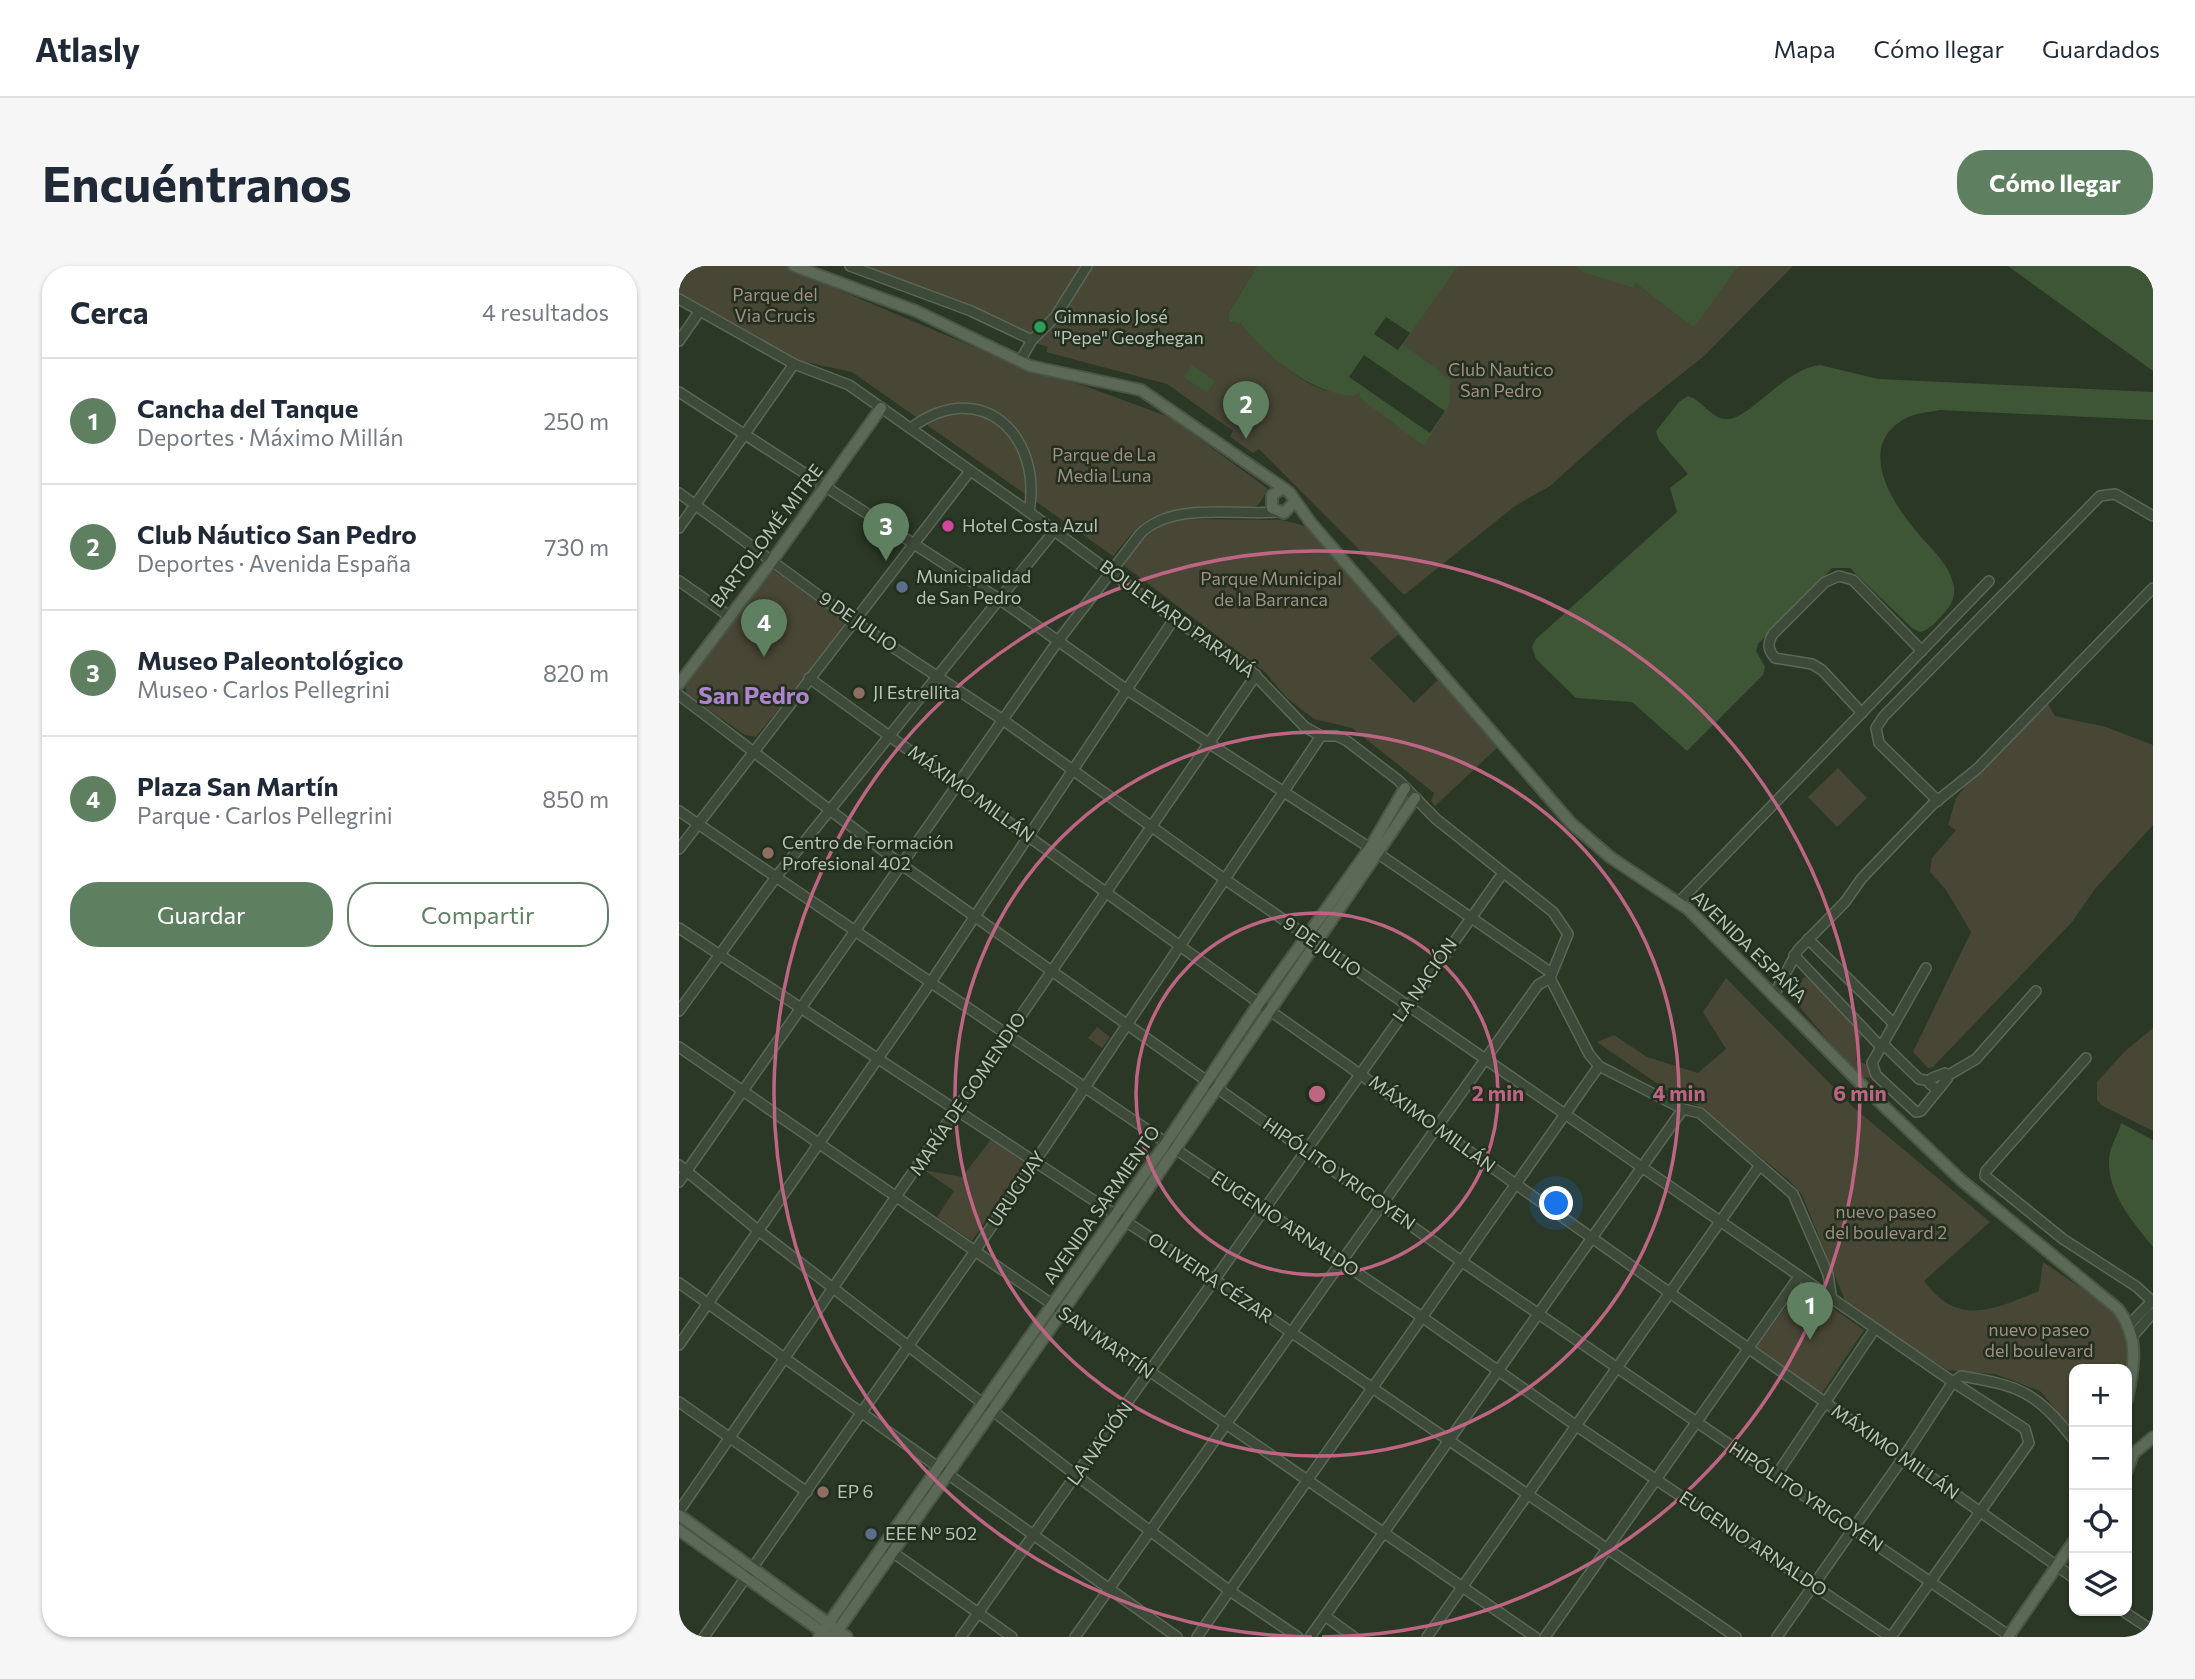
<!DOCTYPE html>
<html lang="es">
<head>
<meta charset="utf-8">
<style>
  :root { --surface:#fff; --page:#f6f6f7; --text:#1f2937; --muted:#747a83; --line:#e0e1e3; --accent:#5e8061 }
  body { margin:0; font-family:Commissioner,sans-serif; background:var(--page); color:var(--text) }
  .controls { position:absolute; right:21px; bottom:21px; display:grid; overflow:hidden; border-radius:14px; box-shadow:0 2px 5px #0004 }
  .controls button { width:63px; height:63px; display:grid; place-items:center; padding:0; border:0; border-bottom:2px solid var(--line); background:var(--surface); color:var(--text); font:35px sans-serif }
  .you { position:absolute; left:878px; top:938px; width:24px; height:24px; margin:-18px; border:5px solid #fff; border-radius:50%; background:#1a73e8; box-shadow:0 0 0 10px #1a73e833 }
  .badge { display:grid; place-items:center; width:46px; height:46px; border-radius:50%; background:var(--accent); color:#fff; font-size:23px; font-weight:700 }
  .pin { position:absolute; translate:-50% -58px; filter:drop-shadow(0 2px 4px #0008) }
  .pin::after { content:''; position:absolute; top:37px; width:24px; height:21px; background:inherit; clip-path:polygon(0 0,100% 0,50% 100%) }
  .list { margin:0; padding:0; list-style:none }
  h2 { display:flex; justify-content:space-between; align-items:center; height:91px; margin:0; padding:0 28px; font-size:30px }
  h2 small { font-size:23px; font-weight:400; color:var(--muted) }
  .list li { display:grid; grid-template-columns:46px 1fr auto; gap:21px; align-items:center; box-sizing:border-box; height:126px; padding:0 28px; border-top:2px solid var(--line) }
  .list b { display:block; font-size:26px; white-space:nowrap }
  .list p { margin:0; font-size:23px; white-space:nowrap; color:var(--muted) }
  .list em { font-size:23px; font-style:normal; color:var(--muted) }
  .actions { display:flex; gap:14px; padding:21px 28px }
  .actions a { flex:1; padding:16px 0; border:2px solid var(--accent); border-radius:28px; text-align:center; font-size:24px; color:var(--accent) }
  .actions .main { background:var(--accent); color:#fff }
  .icon { flex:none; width:38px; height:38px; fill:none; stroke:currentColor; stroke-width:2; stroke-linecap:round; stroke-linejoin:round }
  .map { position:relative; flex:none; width:1474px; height:1371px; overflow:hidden; border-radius:28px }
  header { display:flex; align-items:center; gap:42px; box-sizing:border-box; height:98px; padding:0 35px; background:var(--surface); border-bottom:2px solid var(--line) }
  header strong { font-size:33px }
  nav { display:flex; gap:38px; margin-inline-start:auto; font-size:24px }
  .intro { display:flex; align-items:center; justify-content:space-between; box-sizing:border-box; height:168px; padding:0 42px }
  h1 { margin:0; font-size:49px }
  .button { padding:18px 32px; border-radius:28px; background:var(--accent); color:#fff; font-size:24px; font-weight:700 }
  main { display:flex; gap:42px; padding:0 42px }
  aside { flex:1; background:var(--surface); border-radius:28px; box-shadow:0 2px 5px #0004 }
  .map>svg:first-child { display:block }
</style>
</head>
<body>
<header>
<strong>Atlasly</strong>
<nav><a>Mapa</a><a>Cómo llegar</a><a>Guardados</a></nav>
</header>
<div class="intro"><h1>Encuéntranos</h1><a class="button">Cómo llegar</a></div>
<main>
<aside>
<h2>Cerca<small>4 resultados</small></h2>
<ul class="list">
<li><span class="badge">1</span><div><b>Cancha del Tanque</b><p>Deportes · Máximo Millán</p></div><em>250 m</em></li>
<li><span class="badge">2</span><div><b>Club Náutico San Pedro</b><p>Deportes · Avenida España</p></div><em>730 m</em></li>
<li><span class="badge">3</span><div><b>Museo Paleontológico</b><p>Museo · Carlos Pellegrini</p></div><em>820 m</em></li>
<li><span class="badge">4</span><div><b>Plaza San Martín</b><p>Parque · Carlos Pellegrini</p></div><em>850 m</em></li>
</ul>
<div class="actions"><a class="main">Guardar</a><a>Compartir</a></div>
</aside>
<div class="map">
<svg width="1474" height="1371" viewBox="0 0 1474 1371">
  <rect width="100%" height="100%" fill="#2b3825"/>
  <g fill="#484635">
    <path d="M0,0H115L148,19L347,103L406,120L490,151L588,222C585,231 582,238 573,243C553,254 500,234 467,255C454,263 444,279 434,290L173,106L116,94L0,29Z"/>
    <path d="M186,0H578L549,48L550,56L561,57C578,79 622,119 649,125L670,111L766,0H921L956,17L1015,60L1060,0H1114L1025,90L947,152L871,220L836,240L725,329L580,183L574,187L551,171L554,165L488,118L367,86L369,81L346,74Z"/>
    <path d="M509,253L603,254L630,261L721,367L691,392L735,437L760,413L820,480L756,540L752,535L755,527L673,462L635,453L608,432L586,406L443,298C464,271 474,259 509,253Z"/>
    <polygon points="94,304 170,356 77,471 66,469 7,428 7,419"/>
    <polygon points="1369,438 1376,450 1427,461 1474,479 1474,559 1416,623 1393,656 1254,801 1249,802 1234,786 1292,666 1267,624 1251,606 1253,592 1277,564 1269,559 1277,532 1289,517"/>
    <polygon points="1159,502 1188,532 1158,561 1129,531"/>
    <polygon points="1126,711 1139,714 1185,764 1177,785 1177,795 1189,799 1193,805 1190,812 1179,810 1115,734 1117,717"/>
    <path d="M1047,712L1174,841L1311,956L1245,1015C1280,1062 1315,1043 1360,1025L1364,996L1433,1043L1450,1072L1447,1103H1395V1164L1361,1125L1316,1108L1268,1104L1167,1037L1123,929L1111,915L1018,839L1005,836L918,776L935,769L968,791L1019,807L1047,783L1024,746Z"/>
    <polygon points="418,761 431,771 423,782 409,772"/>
    <polygon points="1474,762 1474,865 1422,839 1418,834 1418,816 1445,786"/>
    <polygon points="313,872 347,895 293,975 258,951 275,925 245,904 283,911"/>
    <polygon points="1122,1020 1185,1064 1143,1127 1076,1083"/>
  </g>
  <g fill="#3f5636">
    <path d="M578,0H779L724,78L772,114L770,139L745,180L681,132V125L675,130C632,128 587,90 561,57L550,56L549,48Z"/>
    <polygon points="898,0 1060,0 1015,61 956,17 955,22 904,6"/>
    <polygon points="1329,0 1474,0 1474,105"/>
    <polygon points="513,99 536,115 528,127 505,111"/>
    <path d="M1141,99L1199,113L1474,126V154L1261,144C1251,146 1238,147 1229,151C1179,176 1207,228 1233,260C1247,279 1272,297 1275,322C1276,332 1272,339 1266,346C1258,355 1252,363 1241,366L1233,362L1171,302H1153L1079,378L1077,385L1086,401L1084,409L1008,485L953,436L897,432L857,393L853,381L856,374L998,246L991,222L1009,208L980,174L977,165L1000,136L1009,130C1023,134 1032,152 1046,153C1069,156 1104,103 1141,99Z"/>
    <path d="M1442,857L1474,874V981C1454,956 1428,927 1430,893C1431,879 1440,868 1442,857Z"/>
  </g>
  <g fill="#2b3825">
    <polygon points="707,51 731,67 719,84 695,68"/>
    <polygon points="685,89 766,145 751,167 670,111"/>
  </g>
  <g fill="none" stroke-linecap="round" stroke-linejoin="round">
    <g stroke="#5b6757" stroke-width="12">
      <g id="minor">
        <polyline points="171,0 292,45 353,74"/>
        <polyline points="0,33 115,98 170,119 350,246 495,353 570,403 626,461 642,470 658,470 668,475 719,514 757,553 874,646 889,668 871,712 910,788 920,800 1004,843 1021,847 1114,928 1149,1008 1153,1035"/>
        <polyline points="0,75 20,46"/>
        <polyline points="341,95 353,74 376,51 408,0"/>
        <polyline points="0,126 320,333 448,424 691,582 871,706"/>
        <path d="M232,162C302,110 364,169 350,246"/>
        <path d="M0,227L176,356L324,454L547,614L1274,1116L1282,1110C1342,1120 1357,1126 1395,1174"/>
        <polyline points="0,262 115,98"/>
        <polyline points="0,315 50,350"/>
        <polyline points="130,412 580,737 1395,1312"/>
        <polyline points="0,429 223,599 782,995 1332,1371"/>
        <path d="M1183,447L1143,404L1133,398L1096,392C1089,384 1088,378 1094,368L1146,316L1160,310L1174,314L1243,385"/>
        <polyline points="1259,535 1200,477 1197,462 1205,450 1421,230 1436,228 1474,250"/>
        <polyline points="0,545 743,1051 899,1161 1211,1371"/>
        <polyline points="0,583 291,205"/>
        <polyline points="1000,636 1310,315"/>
        <polyline points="0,662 536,1014 1057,1371"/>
        <polyline points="1129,673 1215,758"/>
        <polyline points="1115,689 1202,781"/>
        <polyline points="1247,702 1193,797 1197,809 1237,846 1242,845 1268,813 1266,807 1253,812 1251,818 1257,823"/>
        <polyline points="1095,729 1119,684 1166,636 1183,612 1253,539 1298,503 1474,322"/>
        <polyline points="0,745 97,611 376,264"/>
        <polyline points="1204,778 1240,813 1251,815"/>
        <polyline points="0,781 856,1371"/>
        <polyline points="1407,792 1307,905 1306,910 1384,973 1458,1021 1474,1036"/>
        <polyline points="1268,810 1297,793 1357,725"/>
        <polyline points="0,899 80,965 398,1210 551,1325 619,1371"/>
        <path d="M0,916L379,375L461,268C494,235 556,250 598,246"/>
        <polyline points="0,1017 498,1371"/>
        <polyline points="1449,1060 1473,1035"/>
        <polyline points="1453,1071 1474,1047"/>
        <polyline points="0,1079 252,716 495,353"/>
        <polyline points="0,1136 128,1226"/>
        <polyline points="1096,1211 1195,1064"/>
        <polyline points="0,1245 577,409"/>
        <polyline points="209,1283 333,1371"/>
        <polyline points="1444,1345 1474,1365"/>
        <polyline points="646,1350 675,1371"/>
        <polyline points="25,1371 296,985 642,470"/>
        <polyline points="282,1371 824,607"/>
        <polyline points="396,1371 859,719 871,712"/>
        <polyline points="518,1371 920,800"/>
        <polyline points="631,1371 1004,843"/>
        <polyline points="748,1371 1081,899"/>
        <polyline points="866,1371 1119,1012"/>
        <polyline points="1098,1371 1224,1192 1274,1116 1346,1163 1350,1177 1212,1371"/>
      </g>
    </g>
    <g stroke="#495545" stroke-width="14">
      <g id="major">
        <path d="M115,0L237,45L351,100L462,124L610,226L632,257L892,557L931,591L1009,643L1187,823L1282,914L1439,1043C1461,1072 1455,1101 1448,1134"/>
        <polyline points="603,223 593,229 593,242 605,247 615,236"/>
        <polyline points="0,418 93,295 202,142"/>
        <polyline points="1448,1193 1474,1171"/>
        <polyline points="1448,1204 1454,1188"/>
        <polyline points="0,1249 168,1371"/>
        <polyline points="0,1264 149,1370"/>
        <polyline points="140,1371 487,877 580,737 691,582 726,522"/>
        <polyline points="154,1371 447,955 736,532"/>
        <polyline points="1329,1371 1395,1275"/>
      </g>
    </g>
    <use href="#minor" stroke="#3d4939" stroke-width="9"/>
    <use href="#major" stroke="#5c6957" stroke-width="10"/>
  </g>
  <g fill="none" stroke="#be6583" stroke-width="3.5">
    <circle cx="638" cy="828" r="181"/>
    <circle cx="638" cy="828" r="362"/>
    <path d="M633 1371A543 543 0 1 1 643 1371"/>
  </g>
  <circle fill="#2e9e5b" stroke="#222e1e" stroke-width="2.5" cx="361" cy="61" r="7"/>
  <circle fill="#d1479c" stroke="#222e1e" stroke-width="2.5" cx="269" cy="260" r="7"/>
  <g fill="#5c6f8a" stroke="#222e1e" stroke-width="2.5">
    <circle cx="223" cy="321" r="7"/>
    <circle cx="192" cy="1268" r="7"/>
  </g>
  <g fill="#8d6e63" stroke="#222e1e" stroke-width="2.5">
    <circle cx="180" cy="427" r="7"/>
    <circle cx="89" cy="587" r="7"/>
    <circle cx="144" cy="1226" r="7"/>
  </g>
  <g text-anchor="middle" stroke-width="5" stroke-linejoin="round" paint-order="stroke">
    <g font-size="18" fill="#a28f84" stroke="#222e1e">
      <text x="96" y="35">Parque del<tspan x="96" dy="21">Via Crucis</tspan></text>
      <text x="822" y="110">Club Nautico<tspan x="822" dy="21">San Pedro</tspan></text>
      <text x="425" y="195">Parque de La<tspan x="425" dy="21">Media Luna</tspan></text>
      <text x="592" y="319">Parque Municipal<tspan x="592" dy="21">de la Barranca</tspan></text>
      <text x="1207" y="952">nuevo paseo<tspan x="1207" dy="21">del boulevard 2</tspan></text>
      <text x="1360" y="1070">nuevo paseo<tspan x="1360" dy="21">del boulevard</tspan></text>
    </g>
    <g font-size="18" fill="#b8c4b4" stroke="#222e1e" text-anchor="start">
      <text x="375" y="57">Gimnasio José<tspan x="375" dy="21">"Pepe" Geoghegan</tspan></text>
      <text x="283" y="266">Hotel Costa Azul</text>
      <text x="237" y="317">Municipalidad<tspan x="237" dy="21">de San Pedro</tspan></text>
      <text x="194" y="433">JI Estrellita</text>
      <text x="103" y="583">Centro de Formación<tspan x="103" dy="21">Profesional 402</tspan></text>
      <text x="158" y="1232">EP 6</text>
      <text x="206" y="1274">EEE Nº 502</text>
    </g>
    <g font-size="18" fill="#b8c4b4" stroke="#222e1e">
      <text transform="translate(88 270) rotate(-53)" y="6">BARTOLOMÉ MITRE</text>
      <text transform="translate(498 353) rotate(36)" y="6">BOULEVARD PARANÁ</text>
      <text transform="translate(179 356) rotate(35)" y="6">9 DE JULIO</text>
      <text transform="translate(292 528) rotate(36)" y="6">MÁXIMO MILLÁN</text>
      <text transform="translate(643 681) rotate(35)" y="6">9 DE JULIO</text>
      <text transform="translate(1070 681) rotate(44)" y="6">AVENIDA ESPAÑA</text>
      <text transform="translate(746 714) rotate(-55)" y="6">LA NACIÓN</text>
      <text transform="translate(289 828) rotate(-56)" y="6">MARÍA DE GOMENDIO</text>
      <text transform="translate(753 858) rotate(36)" y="6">MÁXIMO MILLÁN</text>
      <text transform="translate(660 908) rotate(35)" y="6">HIPÓLITO YRIGOYEN</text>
      <text transform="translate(338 923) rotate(-56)" y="6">URUGUAY</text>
      <text transform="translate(423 939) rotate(-55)" y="6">AVENIDA SARMIENTO</text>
      <text transform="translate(606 958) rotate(34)" y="6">EUGENIO ARNALDO</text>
      <text transform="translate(531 1012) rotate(34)" y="6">OLIVEIRA CÉZAR</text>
      <text transform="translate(427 1077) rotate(35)" y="6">SAN MARTÍN</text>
      <text transform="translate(421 1178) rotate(-54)" y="6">LA NACIÓN</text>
      <text transform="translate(1216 1186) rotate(35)" y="6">MÁXIMO MILLÁN</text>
      <text transform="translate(1127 1231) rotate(34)" y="6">HIPÓLITO YRIGOYEN</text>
      <text transform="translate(1074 1278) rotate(34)" y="6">EUGENIO ARNALDO</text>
    </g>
    <g font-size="24" font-weight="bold" fill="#ae84cf" stroke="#222e1e">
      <text x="75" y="438">San Pedro</text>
    </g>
  </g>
  <circle cx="638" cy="828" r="10" fill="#be6583" stroke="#222e1e" stroke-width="3.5"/>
  <g font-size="21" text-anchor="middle" font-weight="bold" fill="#be6583" stroke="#222e1e" stroke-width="5" stroke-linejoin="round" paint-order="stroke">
    <text x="819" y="835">2 min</text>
    <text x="1000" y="835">4 min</text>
    <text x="1181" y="835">6 min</text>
  </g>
</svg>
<div class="controls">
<button>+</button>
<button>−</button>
<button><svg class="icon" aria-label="locate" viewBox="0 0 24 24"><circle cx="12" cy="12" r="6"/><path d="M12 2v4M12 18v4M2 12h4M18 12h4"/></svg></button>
<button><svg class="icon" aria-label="layers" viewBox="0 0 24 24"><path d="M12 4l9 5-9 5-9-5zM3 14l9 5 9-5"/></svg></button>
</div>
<div class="you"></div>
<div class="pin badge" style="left:1131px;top:1074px">1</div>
<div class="pin badge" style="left:567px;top:173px">2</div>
<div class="pin badge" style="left:207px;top:295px">3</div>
<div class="pin badge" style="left:85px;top:391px">4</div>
</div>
</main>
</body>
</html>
